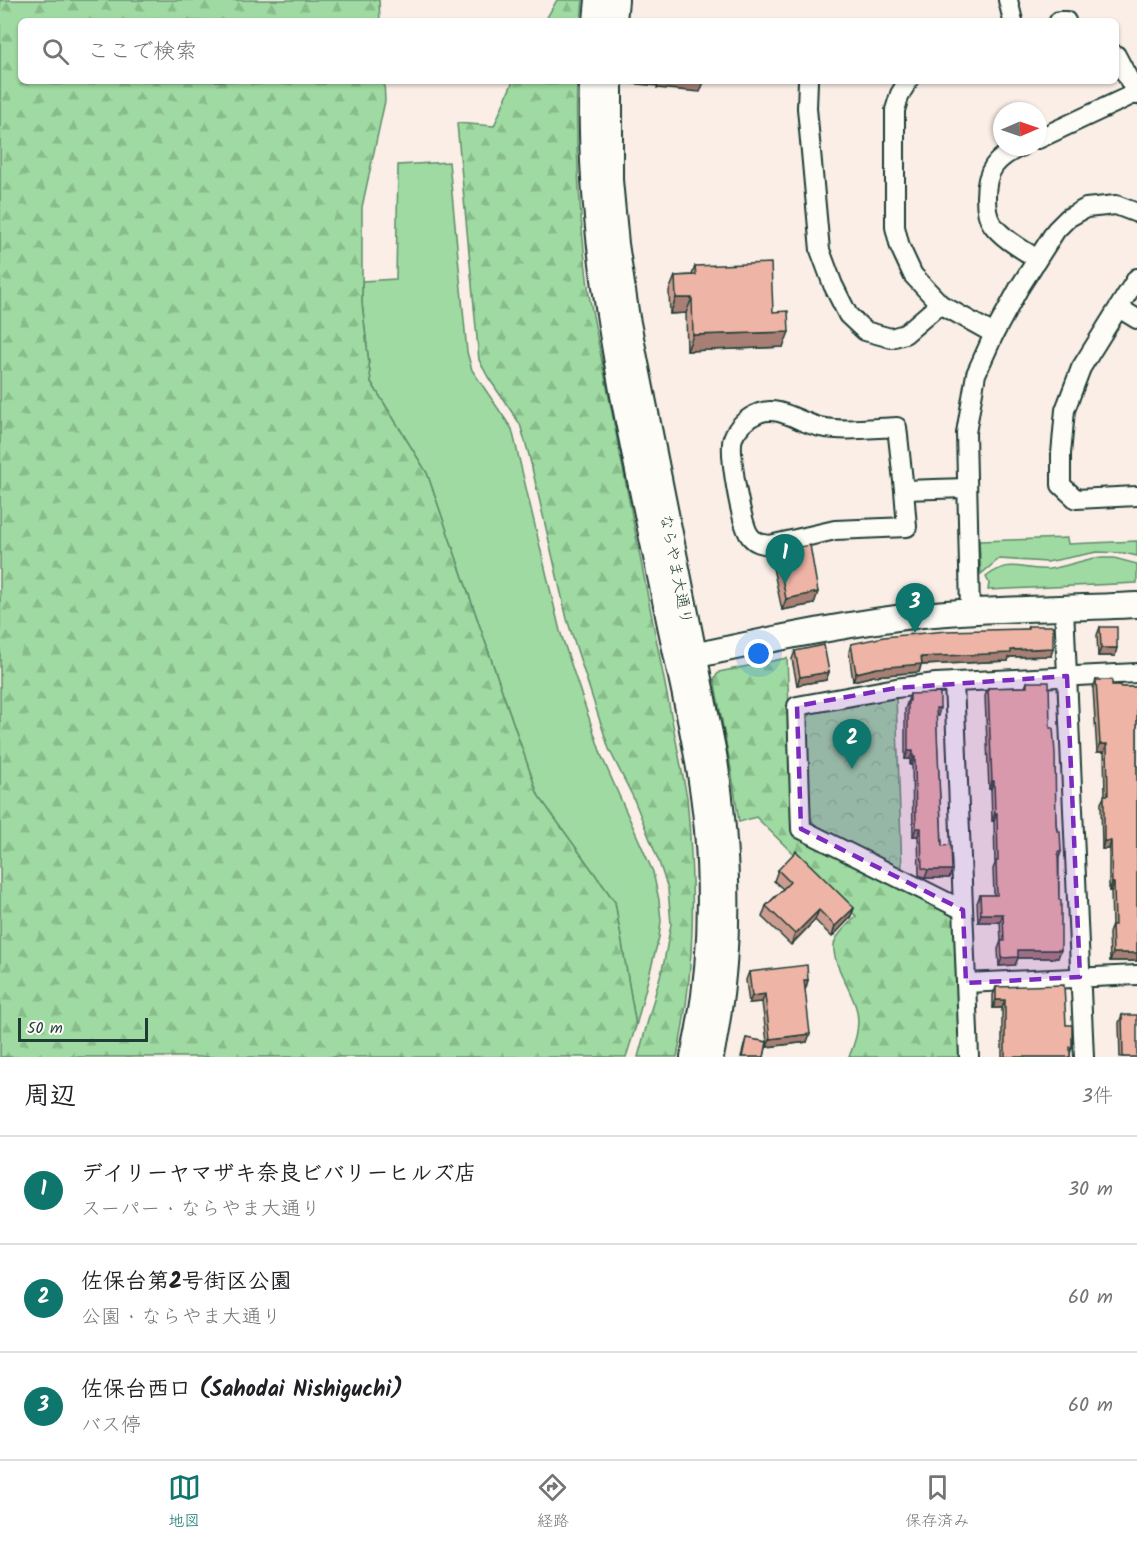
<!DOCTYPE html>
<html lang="ja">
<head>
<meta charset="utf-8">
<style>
  :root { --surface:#fff; --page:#f2f2f2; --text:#202124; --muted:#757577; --line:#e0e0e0; --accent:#0f766e }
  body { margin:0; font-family:Kalam,"Klee One",sans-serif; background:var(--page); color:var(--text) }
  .compass { position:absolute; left:993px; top:102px; width:54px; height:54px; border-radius:50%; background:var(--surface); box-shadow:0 2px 4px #0004; rotate:88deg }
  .scale { position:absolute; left:18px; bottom:15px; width:130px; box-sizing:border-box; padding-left:6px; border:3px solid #1f3d34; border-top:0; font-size:16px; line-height:21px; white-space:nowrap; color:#1f3d34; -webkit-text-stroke:4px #fdfcf7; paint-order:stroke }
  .you { position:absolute; left:759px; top:654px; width:21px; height:21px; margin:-15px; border:4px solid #fff; border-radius:50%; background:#1a73e8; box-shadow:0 0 0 9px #1a73e833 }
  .badge { display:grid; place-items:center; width:39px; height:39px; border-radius:50%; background:var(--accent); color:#fff; font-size:20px; font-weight:700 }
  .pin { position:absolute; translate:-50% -50px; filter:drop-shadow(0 2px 3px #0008) }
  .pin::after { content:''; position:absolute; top:32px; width:21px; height:18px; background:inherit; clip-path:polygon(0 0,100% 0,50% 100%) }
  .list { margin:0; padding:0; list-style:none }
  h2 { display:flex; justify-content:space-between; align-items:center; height:78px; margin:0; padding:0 24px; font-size:26px }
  h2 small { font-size:20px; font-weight:400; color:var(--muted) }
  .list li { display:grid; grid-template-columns:39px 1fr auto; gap:18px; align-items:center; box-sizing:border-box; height:108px; padding:0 24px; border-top:2px solid var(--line) }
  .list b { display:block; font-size:22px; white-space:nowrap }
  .list p { margin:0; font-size:20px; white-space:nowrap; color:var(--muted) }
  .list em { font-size:20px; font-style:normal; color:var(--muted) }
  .icon { flex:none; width:33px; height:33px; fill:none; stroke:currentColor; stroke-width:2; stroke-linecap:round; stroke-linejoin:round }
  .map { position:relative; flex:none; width:1137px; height:1057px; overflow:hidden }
  .search { position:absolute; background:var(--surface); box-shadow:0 2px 4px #0004; left:18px; right:18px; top:18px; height:66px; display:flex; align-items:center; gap:15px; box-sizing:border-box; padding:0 21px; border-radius:9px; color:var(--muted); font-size:22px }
  .sheet { height:402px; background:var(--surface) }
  nav { display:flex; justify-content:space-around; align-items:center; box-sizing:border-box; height:84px; border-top:2px solid var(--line); background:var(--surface); font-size:16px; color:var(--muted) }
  nav a { display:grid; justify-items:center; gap:3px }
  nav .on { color:var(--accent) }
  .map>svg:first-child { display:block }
</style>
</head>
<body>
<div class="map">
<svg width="1137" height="1057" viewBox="0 0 1137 1057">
  <defs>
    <pattern id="forest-firs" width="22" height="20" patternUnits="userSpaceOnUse" patternTransform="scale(1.5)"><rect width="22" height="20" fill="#9edaa1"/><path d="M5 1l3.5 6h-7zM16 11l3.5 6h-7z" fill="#88bc8b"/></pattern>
    <pattern id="park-crowns" width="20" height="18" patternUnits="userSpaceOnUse" patternTransform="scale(1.5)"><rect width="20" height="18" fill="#9edaa1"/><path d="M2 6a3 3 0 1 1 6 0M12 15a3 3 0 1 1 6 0" fill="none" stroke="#88bc8b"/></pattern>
  </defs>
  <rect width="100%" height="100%" fill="#faeee7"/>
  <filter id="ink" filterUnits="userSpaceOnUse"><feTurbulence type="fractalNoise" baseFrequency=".0167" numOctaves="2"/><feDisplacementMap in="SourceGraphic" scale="12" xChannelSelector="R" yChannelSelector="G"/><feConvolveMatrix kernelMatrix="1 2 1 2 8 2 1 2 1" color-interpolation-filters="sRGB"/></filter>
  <g filter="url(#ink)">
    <g fill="#9edaa1" stroke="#5e8c6a" stroke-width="1.5">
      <polygon points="449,162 467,352 472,370 512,429 560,631 602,757 653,872 659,900 661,921 659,937 636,1026 615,902 538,795 427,473 371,382 362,303 362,281 396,279 398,165"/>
      <polygon points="1067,538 1068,544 1137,541 1137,556 1124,553 1097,552 1047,562 999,559 981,574 979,541"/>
      <path d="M1095,558H1114L1137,564V583L988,590L989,583L986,577C1012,557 1020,571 1049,569C1064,567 1079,561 1095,558Z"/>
    </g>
    <g fill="url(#forest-firs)" stroke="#5e8c6a" stroke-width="1.5">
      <polygon points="0,0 379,0 380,21 21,21 21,81 384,81 385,101 362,207 362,303 371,382 427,473 538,795 615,902 636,1026 626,1057 0,1057"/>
      <polygon points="557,0 583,0 581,21 545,21"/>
      <path d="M513,81H577C575,153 580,223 589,295L687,797C695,888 696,967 677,1057H638L664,962L671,924L668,889L659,862L633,797L609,749L567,619L529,455L520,424L488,377L479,360L457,123L494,126Z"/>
      <path d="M787,658L794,833L949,911L956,922L962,1057H849C855,1042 860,1028 857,1012C854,992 828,960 835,941C839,932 850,923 856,916L756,817L739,822L731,769L714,679L719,672Z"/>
    </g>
    <polygon fill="url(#park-crowns)" stroke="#5e8c6a" stroke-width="1.5" points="896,696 902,871 816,827 809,816 804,721 814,711"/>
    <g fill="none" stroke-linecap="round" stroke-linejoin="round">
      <g stroke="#1f3d34" stroke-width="22">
        <g id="street">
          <polyline points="1008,0 1013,21"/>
          <polyline points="1059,21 1066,21"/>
          <polyline points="1116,55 1137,95"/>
          <polyline points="808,81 807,108 820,250 833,285 848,315 865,331 891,338 905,334 940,304"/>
          <polyline points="908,81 900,94 895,110 895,227 900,247 913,275 940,304 994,334"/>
          <polyline points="1038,139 1136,93"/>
          <path d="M1020,147C996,158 986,170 986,197C986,206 987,217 992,224C1003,239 1022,249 1037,259"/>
          <polyline points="1137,278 1081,368 1065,410 1061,454 1061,485 1076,499 1137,496"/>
          <polyline points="1119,308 1137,319"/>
          <path d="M904,490L897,427C872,428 845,432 820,427C800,423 779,405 759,413C748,417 737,427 733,438C728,451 741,525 750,536C755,543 762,544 770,545L835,530L907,527L904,490L966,488"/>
          <polyline points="1064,608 1084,1057"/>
          <polyline points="970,611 966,433 976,374 994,334 1019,288 1056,230 1068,218 1086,208 1116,205 1137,213"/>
          <polyline points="954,682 969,1057"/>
          <polyline points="963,910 801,829 797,706 896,688 936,683 1137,673"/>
          <polyline points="966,983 1137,975"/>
        </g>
      </g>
      <g stroke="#1f3d34" stroke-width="28">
        <g id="secondary">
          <polyline points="596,21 598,0"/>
          <polyline points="614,21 616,0"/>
          <path d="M592,81C587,265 634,445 670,625C684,692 701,761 707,830C713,905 710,984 693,1057"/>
          <path d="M610,81V180L616,244L627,318L714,754C730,857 732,954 711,1057"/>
          <path d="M679,659C754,643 828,627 904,617C981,608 1060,609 1137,605"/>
        </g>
      </g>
      <use href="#street" stroke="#fdfcf7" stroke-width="18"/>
      <use href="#secondary" stroke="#fdfcf7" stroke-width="24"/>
    </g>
    <g fill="#cd9c90" stroke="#1f3d34" stroke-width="1.5">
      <polygon points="695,266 773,312 783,347 687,351 686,313 670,314 669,291 675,276 692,275"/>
      <polygon points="777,551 814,604 782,610 772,563"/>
      <polygon points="1028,626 1051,656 1009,657 1008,661 921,665 919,672 874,676 853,681 849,652 851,644 1027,629"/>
      <polygon points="1100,627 1115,656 1098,656 1097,635"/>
      <polygon points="795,651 829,672 826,680 797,685 792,659"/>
      <polygon points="1096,680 1112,685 1121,687 1137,687 1137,961 1110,961 1109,933 1112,925 1111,891 1109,891 1109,849 1102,849 1101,803 1105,795 1104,752 1097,752 1093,688"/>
      <polygon points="1027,682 1050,728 1056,824 1061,852 1059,858 1058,958 1018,958 1015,965 999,966 998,949 1001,941 1000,922 978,922 977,903 980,895 994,895 993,869 995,864 994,821 992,821 991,789 989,789 985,696 988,688 1025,687"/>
      <polygon points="910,694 938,716 936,716 942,846 949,878 925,878 919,875 918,836 913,836 912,765 910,765 910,759 905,759 905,709"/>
      <polygon points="778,870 854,908 850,918 832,937 815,920 791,945 762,917 766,906 783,889 774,881"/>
      <polygon points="749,972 808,980 805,988 807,1042 767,1047 767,1043 764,1057 741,1057 746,1038 767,1042 762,1002 749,1003 746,980"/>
      <polygon points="996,987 1066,1025 1072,1047 1070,1054 1070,1057 1002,1057 1002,1008 993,1008 993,995"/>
      <polygon points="1122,1015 1137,1057 1120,1057 1119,1023"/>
    </g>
    <g fill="#a77f75" stroke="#1f3d34" stroke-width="1.5">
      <polygon points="629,81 659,81 657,86 628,83"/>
      <polygon points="660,81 698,81 704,82 700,92 657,88"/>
      <polygon points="676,298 692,298 686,313 670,314"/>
      <polygon points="789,332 783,347 687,351 693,335"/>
      <polygon points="818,592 814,604 782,610 786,599"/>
      <polygon points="1053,648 1051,656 1009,657 1008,661 921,665 919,672 874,676 853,681 856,673 921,657 1011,650"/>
      <polygon points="1101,648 1117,648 1115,656 1098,656"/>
      <polygon points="829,672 826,680 797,685 800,677"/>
      <polygon points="936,708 940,708 938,716 933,716"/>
      <polygon points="1100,744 1107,744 1104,752 1097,752"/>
      <polygon points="908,751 913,751 910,759 905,759"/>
      <polygon points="913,757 915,757 912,765 910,765"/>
      <polygon points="992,781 994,781 991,789 989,789"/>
      <polygon points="995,813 997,813 994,821 992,821"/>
      <polygon points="916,828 921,828 918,836 913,836"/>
      <polygon points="1104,841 1111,841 1109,849 1102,849"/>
      <polygon points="928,870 952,870 949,878 925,878"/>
      <polygon points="1112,883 1114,883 1111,891 1109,891"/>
      <polygon points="854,908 850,918 832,937 835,926"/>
      <polygon points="819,910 815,920 791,945 795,934"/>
      <polygon points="981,914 1003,914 1000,922 978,922"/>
      <polygon points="1018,950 1061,950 1058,958 1018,958 1015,965 999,966 1002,958"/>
      <polygon points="1113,953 1137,953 1137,961 1110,961"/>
      <polygon points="804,980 808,980 806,988 801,988"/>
      <polygon points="765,994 762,1002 749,1003 752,996"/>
      <polygon points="996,1000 1005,1000 1002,1008 993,1008"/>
      <polygon points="810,1034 807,1042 767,1047 770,1039"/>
    </g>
    <g fill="#eeb5a7" stroke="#1f3d34" stroke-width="1.5">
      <polygon points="771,263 773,312 788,311 789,332 693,335 692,298 676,298 675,276 696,275 695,266"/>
      <polygon points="810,545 818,592 786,599 777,551"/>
      <polygon points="1028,626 1053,626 1053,648 1011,650 1011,653 921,657 922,664 877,668 856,673 851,644 884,637 946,631 1028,629"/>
      <polygon points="1100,627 1117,627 1117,648 1101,648"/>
      <polygon points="824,645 829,672 800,677 795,651"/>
      <polygon points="1096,680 1112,680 1112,685 1121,685 1121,687 1137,687 1137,953 1113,953 1112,925 1115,925 1114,883 1112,883 1111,841 1104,841 1104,795 1108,795 1107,744 1100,744"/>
      <polygon points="1027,682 1049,682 1050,728 1053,728 1055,753 1056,824 1057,831 1060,831 1061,852 1058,852 1059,900 1061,900 1061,950 1018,950 1018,957 1002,958 1001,941 1004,941 1003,914 981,914 980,895 997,895 996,861 998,861 997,813 995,813 994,781 992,781 988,688 1027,687"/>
      <polygon points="940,693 940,708 936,708 942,846 951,845 952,870 928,870 922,868 921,828 916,828 915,757 913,757 913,751 908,751 908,701 910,701 910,694"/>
      <polygon points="796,851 854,908 835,926 819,910 795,934 766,906 790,882 778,870"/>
      <polygon points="807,965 808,980 804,980 810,1034 770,1039 765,994 752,996 749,972"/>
      <polygon points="1064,985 1066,1025 1072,1025 1072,1047 1070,1047 1070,1057 1005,1057 1005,1000 996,1000 996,987"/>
      <polygon points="1122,1015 1137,1015 1137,1057 1123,1057"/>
      <polygon points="746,1038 767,1042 764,1057 742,1057"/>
    </g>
  </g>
  <path fill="#7b2cbf" fill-opacity="0.2" stroke="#7b2cbf" stroke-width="4.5" stroke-dasharray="12 8" stroke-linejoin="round" d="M1067,676L1080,977L966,983L963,910L801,829L797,706L896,688Z"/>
  <g text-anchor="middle" stroke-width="5" stroke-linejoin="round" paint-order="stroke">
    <g font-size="16" fill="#1f3d34" stroke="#fdfcf7">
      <text transform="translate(677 569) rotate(79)" y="6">ならやま大通り</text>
    </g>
  </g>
</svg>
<svg class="compass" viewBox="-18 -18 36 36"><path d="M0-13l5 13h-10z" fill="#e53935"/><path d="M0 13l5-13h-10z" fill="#757577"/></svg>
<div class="scale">50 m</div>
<div class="you"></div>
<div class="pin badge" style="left:785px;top:584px">1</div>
<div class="pin badge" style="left:852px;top:769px">2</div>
<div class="pin badge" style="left:915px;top:633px">3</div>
<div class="search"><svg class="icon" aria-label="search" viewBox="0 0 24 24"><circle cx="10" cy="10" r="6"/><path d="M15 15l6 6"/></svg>ここで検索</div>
</div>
<section class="sheet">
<h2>周辺<small>3件</small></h2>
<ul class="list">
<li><span class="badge">1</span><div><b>デイリーヤマザキ奈良ビバリーヒルズ店</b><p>スーパー · ならやま大通り</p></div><em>30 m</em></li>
<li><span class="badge">2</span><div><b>佐保台第2号街区公園</b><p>公園 · ならやま大通り</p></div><em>60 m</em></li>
<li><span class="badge">3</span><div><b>佐保台西口 (Sahodai Nishiguchi)</b><p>バス停</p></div><em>60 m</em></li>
</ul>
</section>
<nav>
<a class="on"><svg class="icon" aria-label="map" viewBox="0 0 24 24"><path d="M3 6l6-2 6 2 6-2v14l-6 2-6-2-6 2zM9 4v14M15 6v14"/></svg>地図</a>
<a><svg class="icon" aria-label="directions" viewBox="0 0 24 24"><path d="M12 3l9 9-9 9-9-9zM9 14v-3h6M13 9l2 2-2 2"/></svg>経路</a>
<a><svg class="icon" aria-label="saved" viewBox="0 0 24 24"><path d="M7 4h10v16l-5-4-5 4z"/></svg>保存済み</a>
</nav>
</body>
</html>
